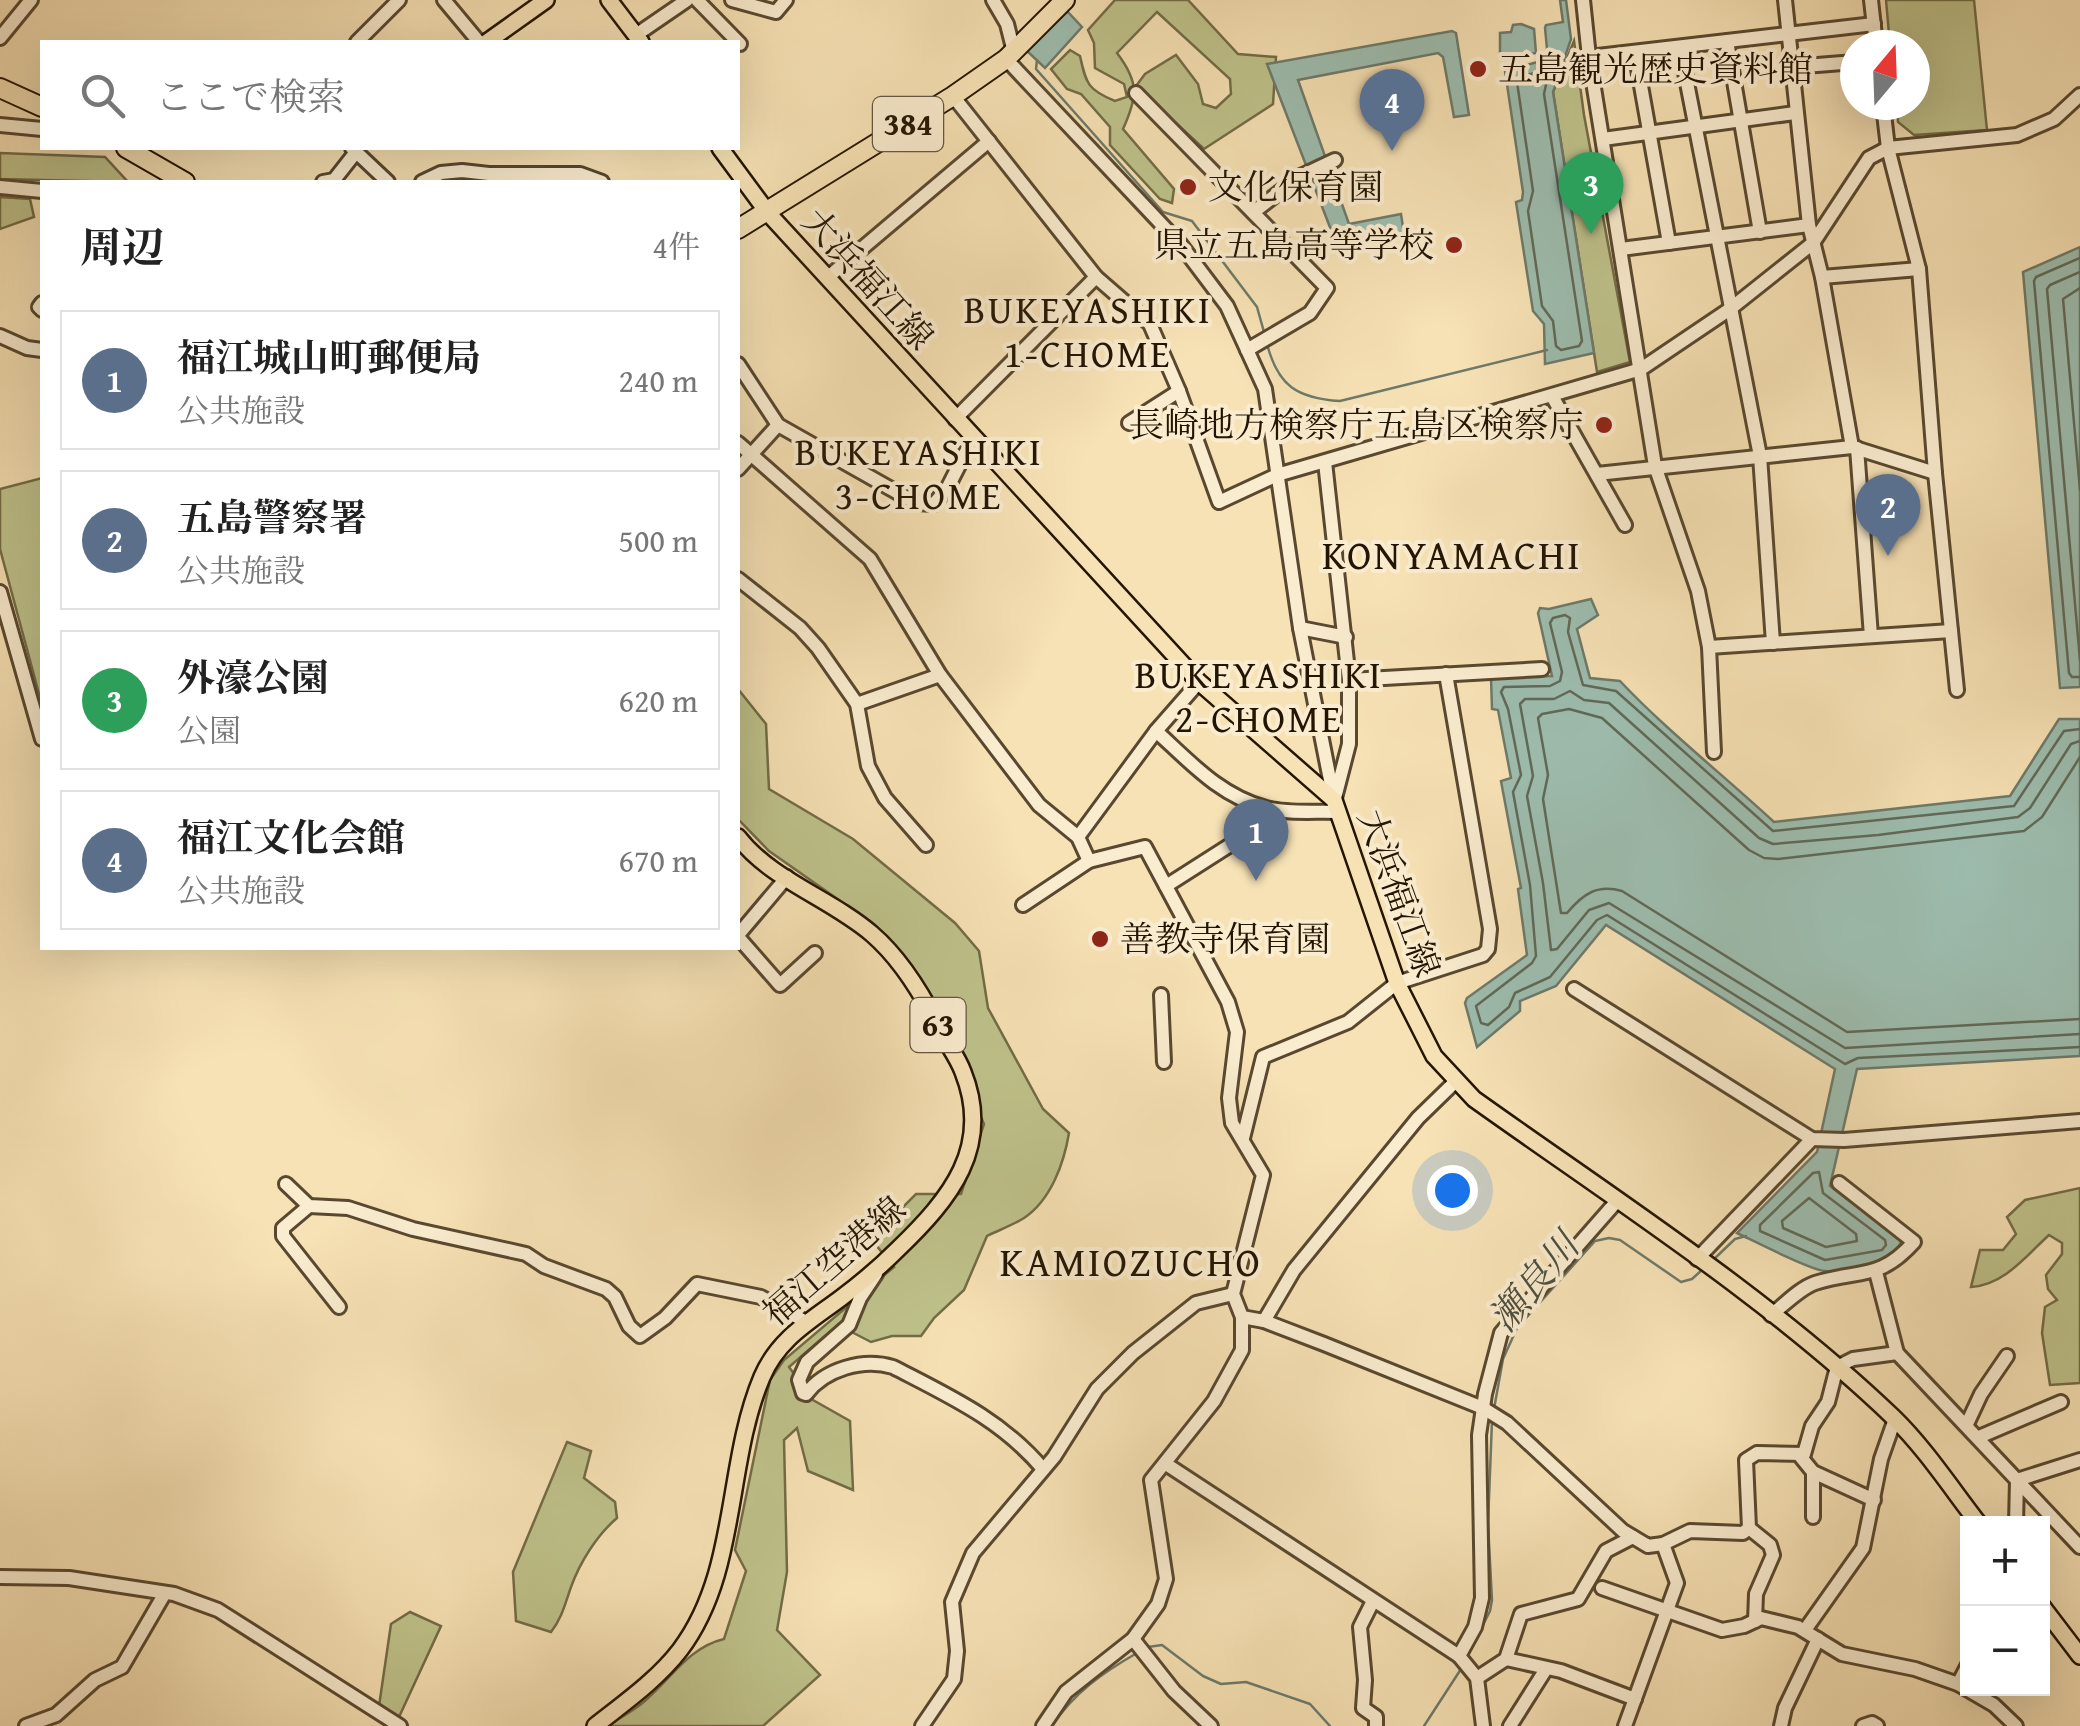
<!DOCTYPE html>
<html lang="ja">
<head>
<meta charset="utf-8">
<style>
  :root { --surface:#fff; --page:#f6f6f6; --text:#222; --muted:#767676; --line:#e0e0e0; --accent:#d93025 }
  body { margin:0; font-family:"Gentium Book Plus","Noto Serif JP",serif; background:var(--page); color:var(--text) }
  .controls { position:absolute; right:30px; bottom:30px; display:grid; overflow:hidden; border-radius:0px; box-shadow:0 10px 40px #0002 }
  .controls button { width:90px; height:90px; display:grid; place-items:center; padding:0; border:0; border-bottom:2px solid var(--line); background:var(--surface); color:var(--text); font:50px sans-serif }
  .compass { position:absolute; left:1840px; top:30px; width:90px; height:90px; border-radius:50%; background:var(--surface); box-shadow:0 10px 40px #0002; rotate:19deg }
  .you { position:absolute; left:1452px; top:1190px; width:35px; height:35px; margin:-25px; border:8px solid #fff; border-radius:50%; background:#1a73e8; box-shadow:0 0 0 15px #1a73e833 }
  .badge { display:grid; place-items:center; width:65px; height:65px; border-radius:50%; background:var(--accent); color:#fff; font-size:32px; font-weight:700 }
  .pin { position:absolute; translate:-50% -82px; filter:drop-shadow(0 2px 5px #0008) }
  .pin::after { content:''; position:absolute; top:52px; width:35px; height:30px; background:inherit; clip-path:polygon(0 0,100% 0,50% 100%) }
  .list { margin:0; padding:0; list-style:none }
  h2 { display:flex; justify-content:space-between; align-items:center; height:130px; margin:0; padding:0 40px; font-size:42px }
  h2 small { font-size:32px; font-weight:400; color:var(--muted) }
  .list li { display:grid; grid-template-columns:65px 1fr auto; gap:30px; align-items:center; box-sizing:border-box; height:140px; margin:0 20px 20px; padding:0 20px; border:2px solid var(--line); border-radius:0px }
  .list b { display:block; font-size:38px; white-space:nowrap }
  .list p { margin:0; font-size:32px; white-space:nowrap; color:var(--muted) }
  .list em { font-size:32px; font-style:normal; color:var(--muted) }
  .icon { flex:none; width:55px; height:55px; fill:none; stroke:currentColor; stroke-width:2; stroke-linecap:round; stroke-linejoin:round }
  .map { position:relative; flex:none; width:2080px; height:1726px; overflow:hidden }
  .search { position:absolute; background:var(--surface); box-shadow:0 10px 40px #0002; left:40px; top:40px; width:700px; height:110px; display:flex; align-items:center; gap:25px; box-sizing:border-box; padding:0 35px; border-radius:0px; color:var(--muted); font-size:38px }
  .panel { position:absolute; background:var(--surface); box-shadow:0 10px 40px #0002; left:40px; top:180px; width:700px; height:770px; border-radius:0px }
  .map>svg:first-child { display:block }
</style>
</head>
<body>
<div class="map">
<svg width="2080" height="1726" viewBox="0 0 2080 1726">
  <rect width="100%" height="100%" fill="#f7e2b5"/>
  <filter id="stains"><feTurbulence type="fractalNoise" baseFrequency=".002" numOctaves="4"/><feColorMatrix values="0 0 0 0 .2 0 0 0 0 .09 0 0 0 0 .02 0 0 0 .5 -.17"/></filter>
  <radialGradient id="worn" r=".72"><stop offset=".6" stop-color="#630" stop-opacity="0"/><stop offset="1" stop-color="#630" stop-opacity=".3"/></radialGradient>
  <g fill="#bfc28b" stroke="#726c46" stroke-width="2.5">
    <path d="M1115,0H1188L1238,54L1276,57L1273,104L1204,149L1136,86L1145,74L1176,55L1198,84L1203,104L1216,108L1231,94L1230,79L1157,12L1117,53C1139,82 1138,96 1123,129L1174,189L1172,203L1160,199L1110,145V127L1081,94L1067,89L1051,69L1070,50L1080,56C1086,84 1088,90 1115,101L1127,97L1124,84L1095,68L1094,43L1088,30Z"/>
    <polygon points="1886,0 1974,0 1987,130 1914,135 1898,122 1897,105 1915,105 1915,45 1890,45"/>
    <polygon points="1574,41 1584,115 1630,362 1597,372 1553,92"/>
    <polygon points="0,153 105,157 128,182 0,179"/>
    <polygon points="0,197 30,199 34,217 0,229"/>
    <polygon points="42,478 42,705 0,549 0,489"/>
    <path d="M738,689L766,724L769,789L853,839L955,923L979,951L988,1008L1043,1109L1069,1133C1064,1163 1051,1200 1024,1218C1013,1225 999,1230 987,1236L964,1290L934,1318L921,1336H892L871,1342L838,1325L789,1367L813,1400L850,1421L853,1490L808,1471L797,1428L784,1440L787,1572L777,1630L820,1675L763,1726H607C621,1717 637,1709 648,1698C673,1676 690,1647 724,1639L746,1571L735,1550L770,1380L784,1360L894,1267L871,1239L916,1194H961L984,1124L929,995L876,926L769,851L738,819Z"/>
    <path d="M2080,1188V1383L2050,1385L2042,1333L2045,1307L2057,1300L2048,1289L2046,1275L2062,1254V1243L2049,1235C2026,1256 2004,1285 1971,1287L1980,1250H2003L2016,1234L2007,1217L2025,1200Z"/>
    <path d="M567,1442L591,1451L584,1478L615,1502L617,1518C597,1535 580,1562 571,1587C565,1604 562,1618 551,1632L516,1621L513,1572Z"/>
    <polygon points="410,1612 441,1626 399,1717 379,1706 391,1624"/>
  </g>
  <g fill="#9dbdaf" stroke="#6d7a6a" stroke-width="2.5">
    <polygon points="1560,0 1566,0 1571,39 1553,92 1594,353 1545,364 1544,324 1533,311 1516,202 1522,200 1523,192 1505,71 1548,59 1545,28 1546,25 1563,22"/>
    <polygon points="1067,11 1082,27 1045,68 1027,51"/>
    <polygon points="1521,24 1534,29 1536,53 1506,58 1500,55 1500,33 1511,32 1513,25"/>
    <polygon points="1452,31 1456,33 1469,115 1454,117 1443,57 1438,53 1298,80 1349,224 1401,214 1404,234 1338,248 1267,64"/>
    <polygon points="2080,247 2080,687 2060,688 2023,272"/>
    <path d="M1591,599L1598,615L1577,629L1590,678L1620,681C1663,727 1723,775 1774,822L2010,796L2059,719H2080V1056L1857,1069L1830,1186L1902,1240C1895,1261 1846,1273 1825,1271C1810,1270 1754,1241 1737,1233L1817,1152L1835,1069L1606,925L1556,986L1520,1001V1011L1477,1047L1465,1003L1467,998L1527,955L1518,889L1521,888L1501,781L1511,778L1498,710L1492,709L1491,678L1552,676L1538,613L1540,608L1549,609Z"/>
  </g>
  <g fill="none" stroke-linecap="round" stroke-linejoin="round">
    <g stroke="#606958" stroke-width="2.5">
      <polygon points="1542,71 1548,75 1544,94 1582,341 1579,346 1561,350 1556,346 1553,321 1542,306 1528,211 1533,191 1517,82 1520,77"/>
      <polyline points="2080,258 2036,277 2034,281 2069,673 2072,677 2080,677"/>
      <polyline points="2080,272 2050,285 2047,289 2080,660"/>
      <polyline points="2080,288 2063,299 2080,490"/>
      <polyline points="2080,729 2064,731 2014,806 1773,831 1616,691 1583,685 1568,632 1570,618 1565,615 1553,618 1550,623 1562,672 1560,681 1550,686 1504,687 1501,692 1508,709 1521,775 1513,792 1530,885 1536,956 1532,963 1476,1006 1481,1023 1488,1025 1509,1007 1515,993 1550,977 1597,920 1607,915 1845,1064 1858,1058 2080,1047"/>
      <polyline points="2080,741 2071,744 2030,808 2018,817 1878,835 1773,844 1759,838 1609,703 1584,700 1570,691 1554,699 1525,699 1520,704 1533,776 1527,796 1543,883 1551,950 1557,949 1589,910 1609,903 1845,1048 2080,1034"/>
      <path d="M2080,757L2042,817L2024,831L1778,859L1764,858L1749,850L1602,718L1569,709L1542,714L1538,718L1548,775L1543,799L1561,913H1567C1583,894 1597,884 1622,891L1847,1032L2080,1019"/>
      <polygon points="1819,1172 1823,1193 1885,1240 1886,1245 1882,1250 1825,1260 1760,1231 1760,1225 1813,1173"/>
      <polygon points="1809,1198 1856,1234 1857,1241 1826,1247 1783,1228 1782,1221"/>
    </g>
    <g stroke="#6d7a6a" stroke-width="2.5">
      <polyline points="1037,60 1036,69 1163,212 1192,221 1257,307 1264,332"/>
      <path d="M1267,344C1278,386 1297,398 1340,401L1547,350"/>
      <polyline points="1713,1260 1735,1239 1746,1236"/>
      <polyline points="1494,1409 1503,1359 1517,1328 1595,1241 1609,1238 1620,1240 1681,1282 1692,1279 1703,1269"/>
      <polyline points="1148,1647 1162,1645 1203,1676 1221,1684 1246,1682 1310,1704 1330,1726"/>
      <polyline points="1467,1657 1490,1611 1492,1600 1488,1524 1492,1421"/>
      <path d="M1052,1726C1074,1693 1102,1673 1137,1653"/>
      <polyline points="1424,1726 1461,1669"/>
    </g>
    <g stroke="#59482f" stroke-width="18">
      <g id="minor">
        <polyline points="444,0 479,42"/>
        <polyline points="697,0 740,44"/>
        <polyline points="732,0 776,12 786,0"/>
        <polyline points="993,0 1007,24 1014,52"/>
        <polyline points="1583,0 1589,57 1655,466 1698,591 1709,647 1714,752"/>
        <polyline points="1785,0 1809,225 1822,277 1852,447"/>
        <polyline points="1871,0 1876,45"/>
        <polyline points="636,35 687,0"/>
        <polyline points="0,38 31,0"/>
        <polyline points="1727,41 1760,232"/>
        <polyline points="357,42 399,0"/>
        <polyline points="1680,47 1760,456 1773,643"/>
        <polyline points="1635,52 1669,243"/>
        <polyline points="1589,57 1874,24"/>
        <polyline points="1006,59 1181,245 1227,306 1265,389 1300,628 1334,800"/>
        <polyline points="1792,67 1855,62"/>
        <polyline points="1136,93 1327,288 1310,313 1247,350"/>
        <polyline points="953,96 1096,277 1150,324 1179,391 1219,502 1277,475 1641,369 1730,309 1813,243 1869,158 1888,148 2017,135 2054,119 2080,95"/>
        <polyline points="1883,105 1888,148 1919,269 1935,473 1957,690"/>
        <polyline points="0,125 42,129"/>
        <polyline points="1603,139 1795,113"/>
        <polyline points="352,148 388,182"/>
        <polyline points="323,182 334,180 356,152"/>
        <polyline points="422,182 441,173 462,171 489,174 580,174 602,182"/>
        <polyline points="0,187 42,191"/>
        <polyline points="1255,211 1299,177 1335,160"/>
        <polyline points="1621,249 1809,225"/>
        <polyline points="1822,277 1919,269"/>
        <polyline points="827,278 989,141"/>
        <polyline points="42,303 39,307 42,310"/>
        <polyline points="0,336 27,348 42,350"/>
        <polyline points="738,364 778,425 916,503 934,504 948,487 973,438"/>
        <polyline points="1552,396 1625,525"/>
        <polyline points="955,419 1096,277"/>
        <polyline points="1129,423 1179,391"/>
        <polyline points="738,443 870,559 940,675 1039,805 1078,837 1089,861"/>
        <polyline points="1857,448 1871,636"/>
        <polyline points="1325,462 1349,680 1349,744 1335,798"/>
        <polyline points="738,469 778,425"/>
        <polyline points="1597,474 1852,447 1935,473"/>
        <polyline points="738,579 800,628 818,648 857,704 868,766 885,798 926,845"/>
        <polyline points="0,592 42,739"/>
        <polyline points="1300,628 1346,637"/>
        <polyline points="1709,647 1951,631"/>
        <polyline points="1349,680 1542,669"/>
        <polyline points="857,704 940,675"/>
        <path d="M1156,731C1190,762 1220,796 1266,808C1288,814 1315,811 1338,812"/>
        <polyline points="1078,837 1156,731 1199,682"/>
        <polyline points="1166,886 1260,826 1269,809"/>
        <polyline points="1023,905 1089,861 1145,847 1228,1002 1237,1032 1229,1098 1232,1123 1263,1175 1233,1294 1242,1317 1264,1321 1324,1344 1483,1408 1507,1423 1623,1531 1648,1546 1663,1544 1690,1531 1743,1533 1749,1528"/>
        <polyline points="738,935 787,877"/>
        <polyline points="738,937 780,985 815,953"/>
        <polyline points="1574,989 1812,1139 1844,1140 2080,1121"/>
        <polyline points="1161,995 1164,1062"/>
        <polyline points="1243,1138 1263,1057 1348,1022 1397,983 1483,955 1488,949 1490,929 1446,674"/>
        <polyline points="286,1184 309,1206 348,1208 413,1229 526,1254 544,1266 606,1289 615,1297 629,1326 640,1336 665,1318 697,1284 761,1297 806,1322"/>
        <polyline points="309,1206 283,1228 283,1236 339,1307"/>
        <polyline points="1697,1259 1812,1139"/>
        <polyline points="1876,1272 1897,1353"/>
        <path d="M876,1274L860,1298L849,1325L807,1362L799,1380L803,1393L806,1394C825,1369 863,1358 893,1367C949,1396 1002,1420 1043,1469"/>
        <path d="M1771,1315C1784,1305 1800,1288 1815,1283C1860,1269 1879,1281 1914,1242L1839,1183"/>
        <polyline points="1264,1321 1294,1270 1418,1118 1456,1081"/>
        <polyline points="1967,1424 1981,1394 2007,1356"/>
        <polyline points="1979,1437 2061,1402"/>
        <polyline points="1800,1456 1813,1472 1874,1500"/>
        <polyline points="1166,1464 1459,1656 1477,1678 1483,1726"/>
        <polyline points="1813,1517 1813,1472"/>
        <polyline points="2016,1524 2017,1480 2080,1460"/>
        <polyline points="0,1577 69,1578 174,1594 218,1610 400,1726"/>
        <polyline points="1602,1588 1722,1630 1744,1626 1761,1618 1798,1627 1842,1654 1915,1669 1958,1684 1994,1705 2016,1726"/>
        <polyline points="1373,1601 1360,1627 1365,1680 1363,1708 1376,1717 1376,1726"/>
        <polyline points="1755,1621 1756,1594 1773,1555 1770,1545 1749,1528 1746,1460 1757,1453 1804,1454 1812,1426 1828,1402 1837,1367 1853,1359 1897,1353 2080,1547"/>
        <polyline points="1805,1630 1863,1548 1881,1459 1895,1419"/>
        <polyline points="1133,1639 1174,1691 1211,1726"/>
        <polyline points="1459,1656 1475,1627 1482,1598 1479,1435 1485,1394 1501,1333 1617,1201"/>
        <polyline points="1506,1659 1561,1671 1635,1699"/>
        <polyline points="1477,1678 1506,1659 1521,1614 1578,1599 1606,1551 1633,1537"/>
        <polyline points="1958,1684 1968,1665"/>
        <polyline points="26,1726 56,1715 95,1680 122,1667 165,1593"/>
        <polyline points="922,1726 954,1679 957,1651 952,1602 973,1553 1054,1457 1097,1389 1133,1353 1196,1303 1233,1294"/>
        <polyline points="1043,1726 1066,1692 1133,1639 1158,1604 1166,1579 1151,1480 1214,1401 1242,1350 1242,1317"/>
        <polyline points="1510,1726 1546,1669"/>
        <polyline points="1625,1726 1677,1583 1663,1544"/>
        <polyline points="1781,1726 1785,1708 1818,1639"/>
        <polyline points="1863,1726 1872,1723 1877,1726"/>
      </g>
    </g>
    <g stroke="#241502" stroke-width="20">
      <g id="major">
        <polyline points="609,0 641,42"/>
        <polyline points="487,42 546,0"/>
        <path d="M720,148L768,213L1199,682L1334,800L1397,983L1434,1056L1474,1099C1614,1199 1769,1298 1893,1417C1925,1448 1951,1488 1979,1524"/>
        <polyline points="2042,1606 2080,1656"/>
        <path d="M595,1726C624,1703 657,1680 680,1650C739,1572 725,1465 762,1377C778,1339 809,1322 841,1298C861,1283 880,1267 898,1249C950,1199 993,1147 963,1072C958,1058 948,1045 941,1032C924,997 901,959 872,934C830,898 771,880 738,837"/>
      </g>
    </g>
    <g stroke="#241502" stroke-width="22">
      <g id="highway">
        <polyline points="0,88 42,107"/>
        <polyline points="126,148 185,182"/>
        <polyline points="738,229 953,96 1006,59 1065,0"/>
      </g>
    </g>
    <use href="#minor" stroke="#faeccf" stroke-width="12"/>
    <use href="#major" stroke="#f7e2b5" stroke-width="15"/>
    <use href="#highway" stroke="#f7e2b5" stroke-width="18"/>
  </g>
  <g fill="#8f2418" stroke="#faeccf" stroke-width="4">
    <circle cx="1478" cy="69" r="10"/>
    <circle cx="1188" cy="187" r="10"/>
    <circle cx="1454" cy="245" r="10"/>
    <circle cx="1604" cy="425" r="10"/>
    <circle cx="1100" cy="939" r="10"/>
  </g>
  <g text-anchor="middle" stroke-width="8" stroke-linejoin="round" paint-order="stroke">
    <g fill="#faeccf" stroke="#645640" stroke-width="2.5">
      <rect x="873" y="97" width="70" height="54" rx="8"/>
      <rect x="910.5" y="998" width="55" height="54" rx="8"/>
    </g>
    <g font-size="32" font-weight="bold" fill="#241502">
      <text x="908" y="135">384</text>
      <text x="938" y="1036">63</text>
    </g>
    <g font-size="35" fill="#241502" stroke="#faeccf" text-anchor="start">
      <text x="1498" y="81">五島観光歴史資料館</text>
      <text x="1208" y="199">文化保育園</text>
      <text x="1434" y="257" text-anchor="end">県立五島高等学校</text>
      <text x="1584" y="437" text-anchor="end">長崎地方検察庁五島区検察庁</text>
      <text x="1120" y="951">善教寺保育園</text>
    </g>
    <g font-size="35" fill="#241502" stroke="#faeccf">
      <text transform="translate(868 279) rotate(48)" y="12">大浜福江線</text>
      <text transform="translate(1399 893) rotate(70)" y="12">大浜福江線</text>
      <text transform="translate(834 1261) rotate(-41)" y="12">福江空港線</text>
    </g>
    <g font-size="38" letter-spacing="2.5" fill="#241502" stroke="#faeccf">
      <text x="1088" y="323">BUKEYASHIKI<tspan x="1088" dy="44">1-CHOME</tspan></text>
      <text x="919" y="465">BUKEYASHIKI<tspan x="919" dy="44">3-CHOME</tspan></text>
      <text x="1259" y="688">BUKEYASHIKI<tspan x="1259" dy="44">2-CHOME</tspan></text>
    </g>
    <g font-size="38" font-style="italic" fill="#4e503f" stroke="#faeccf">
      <text transform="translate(1534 1282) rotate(-50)" y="13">瀬良川</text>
    </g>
    <g font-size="40" letter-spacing="2.5" fill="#241502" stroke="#faeccf">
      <text x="1452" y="569">KONYAMACHI</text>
      <text x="1131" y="1276">KAMIOZUCHO</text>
    </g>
  </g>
  <rect width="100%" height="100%" filter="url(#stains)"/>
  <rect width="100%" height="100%" fill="url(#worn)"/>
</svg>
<div class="controls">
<button>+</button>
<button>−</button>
</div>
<svg class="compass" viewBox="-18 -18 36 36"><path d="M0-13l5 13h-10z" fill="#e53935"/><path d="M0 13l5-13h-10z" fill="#767676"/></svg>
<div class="you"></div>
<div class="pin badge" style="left:1256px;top:881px;background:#5c6f8a">1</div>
<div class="pin badge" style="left:1888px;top:556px;background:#5c6f8a">2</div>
<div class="pin badge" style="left:1591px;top:234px;background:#2e9e5b">3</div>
<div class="pin badge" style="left:1392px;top:151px;background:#5c6f8a">4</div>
<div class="search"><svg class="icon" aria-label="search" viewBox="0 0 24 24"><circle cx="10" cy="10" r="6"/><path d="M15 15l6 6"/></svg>ここで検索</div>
<section class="panel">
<h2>周辺<small>4件</small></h2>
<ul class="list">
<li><span class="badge" style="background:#5c6f8a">1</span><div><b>福江城山町郵便局</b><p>公共施設</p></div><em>240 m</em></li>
<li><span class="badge" style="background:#5c6f8a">2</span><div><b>五島警察署</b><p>公共施設</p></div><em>500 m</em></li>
<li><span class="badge" style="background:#2e9e5b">3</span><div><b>外濠公園</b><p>公園</p></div><em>620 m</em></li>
<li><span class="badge" style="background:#5c6f8a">4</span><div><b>福江文化会館</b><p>公共施設</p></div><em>670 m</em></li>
</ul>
</section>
</div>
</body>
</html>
